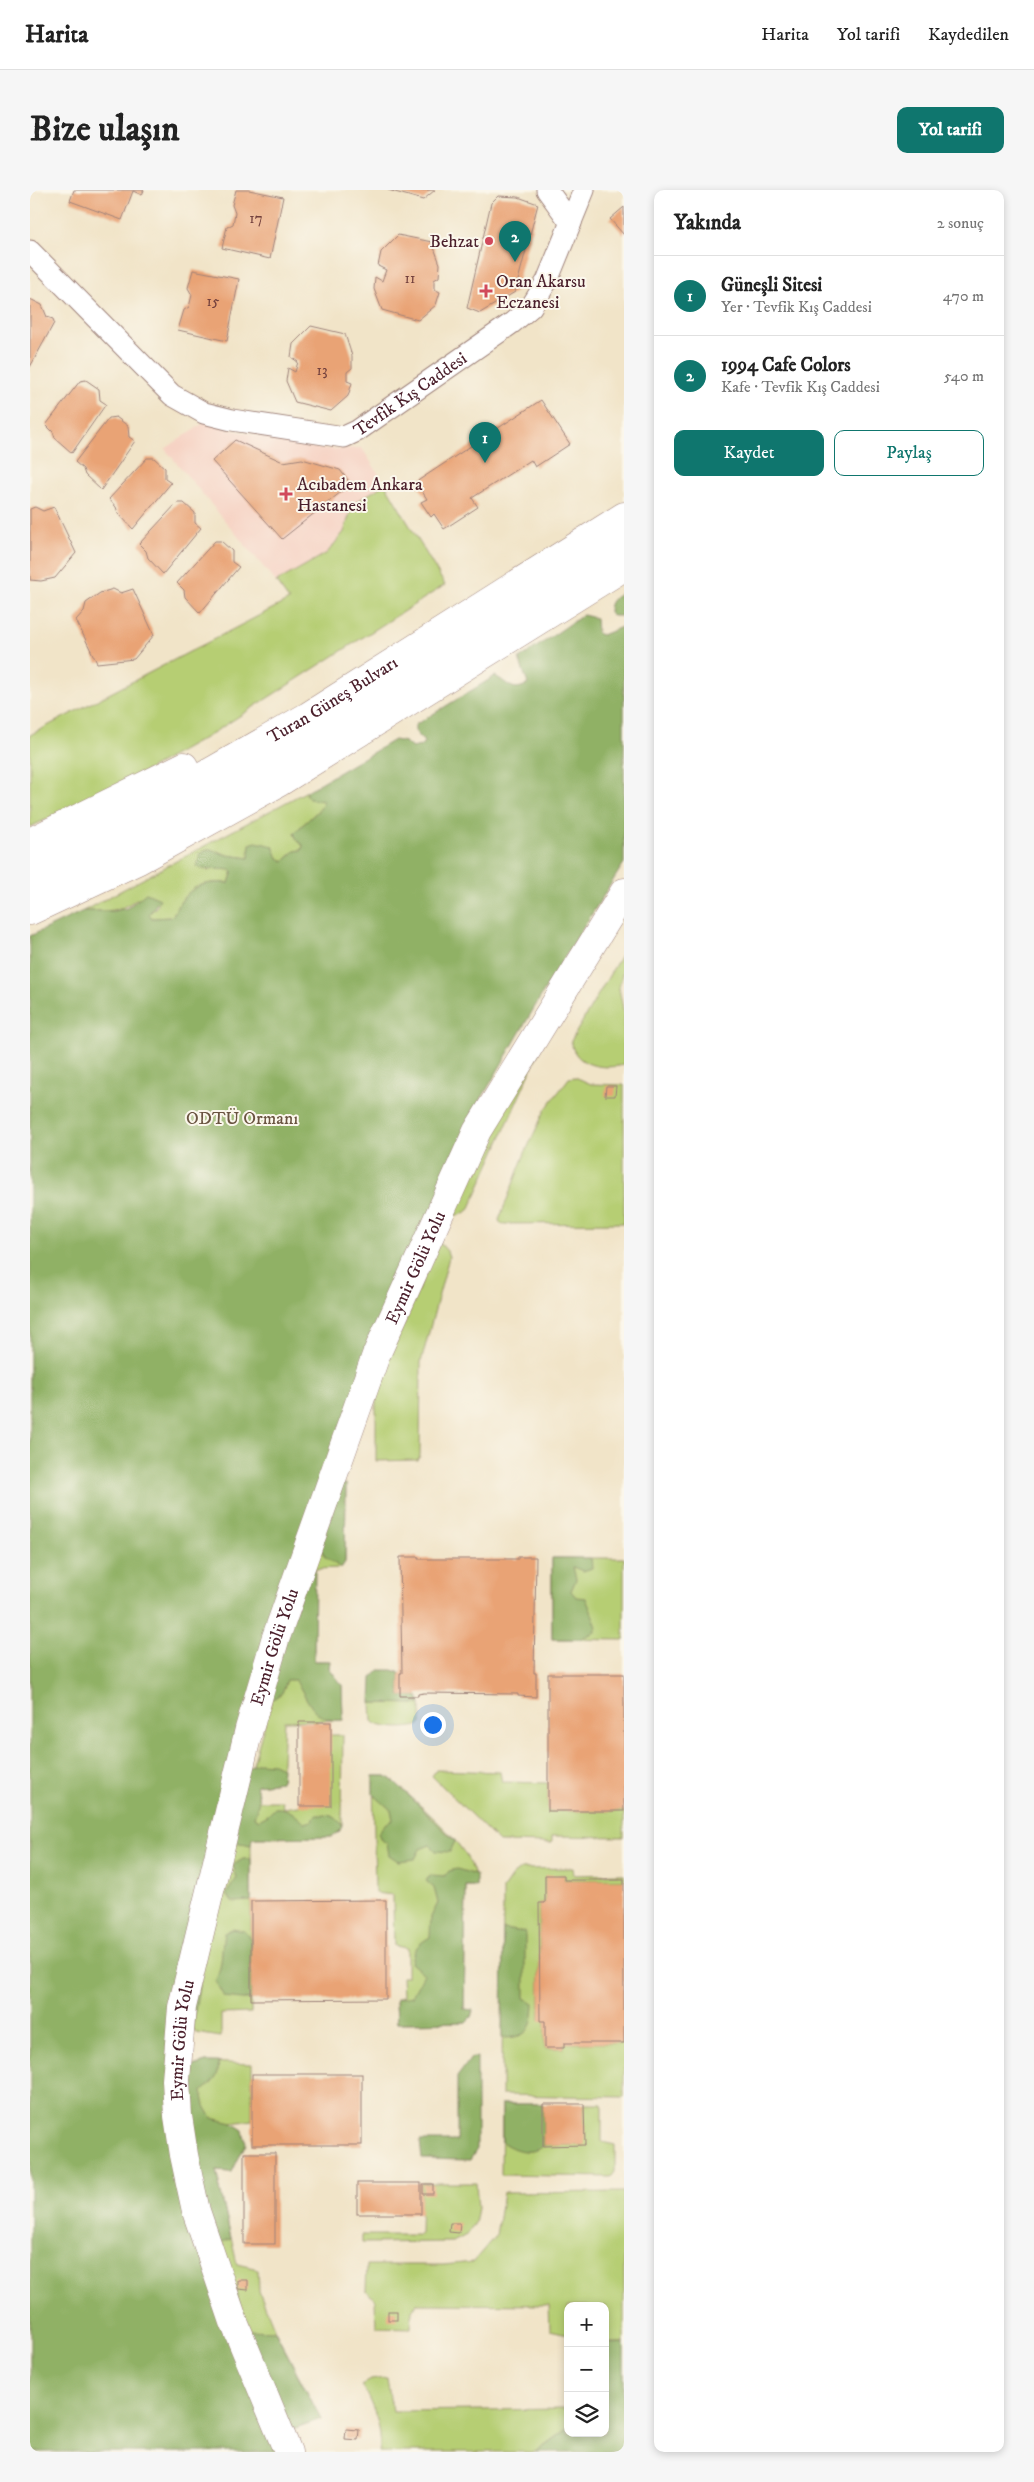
<!DOCTYPE html>
<html lang="tr">
<head>
<meta charset="utf-8">
<style>
  :root { --surface:#fff; --page:#f6f6f6; --text:#222; --muted:#767676; --line:#e0e0e0; --accent:#0f766e }
  body { margin:0; font-family:"IM FELL DW Pica",serif; background:var(--page); color:var(--text) }
  .controls { position:absolute; right:15px; bottom:15px; display:grid; overflow:hidden; border-radius:10px; box-shadow:0 2px 8px #0003 }
  .controls button { width:45px; height:45px; display:grid; place-items:center; padding:0; border:0; border-bottom:1px solid var(--line); background:var(--surface); color:var(--text); font:25px sans-serif }
  .you { position:absolute; left:402px; top:1534px; width:18px; height:18px; margin:-12px; border:4px solid #fff; border-radius:50%; background:#1a73e8; box-shadow:0 0 0 8px #1a73e833 }
  .badge { display:grid; place-items:center; width:32px; height:32px; border-radius:50%; background:var(--accent); color:#fff; font-size:16px; font-weight:700 }
  .pin { position:absolute; translate:-50% -41px; filter:drop-shadow(0 1px 2px #0008) }
  .pin::after { content:''; position:absolute; top:26px; width:18px; height:15px; background:inherit; clip-path:polygon(0 0,100% 0,50% 100%) }
  .list { margin:0; padding:0; list-style:none }
  h2 { display:flex; justify-content:space-between; align-items:center; height:65px; margin:0; padding:0 20px; font-size:21px }
  h2 small { font-size:16px; font-weight:400; color:var(--muted) }
  .list li { display:grid; grid-template-columns:32px 1fr auto; gap:15px; align-items:center; box-sizing:border-box; height:80px; padding:0 20px; border-top:1px solid var(--line) }
  .list b { display:block; font-size:19px; white-space:nowrap }
  .list p { margin:0; font-size:16px; white-space:nowrap; color:var(--muted) }
  .list em { font-size:16px; font-style:normal; color:var(--muted) }
  .actions { display:flex; gap:10px; padding:15px 20px }
  .actions a { flex:1; padding:11px 0; border:1px solid var(--accent); border-radius:10px; text-align:center; font-size:18px; color:var(--accent) }
  .actions .main { background:var(--accent); color:#fff }
  .icon { flex:none; width:28px; height:28px; fill:none; stroke:currentColor; stroke-width:2; stroke-linecap:round; stroke-linejoin:round }
  .map { position:relative; flex:none; width:594px; height:2262px; overflow:hidden; border-radius:10px }
  header { display:flex; align-items:center; gap:30px; box-sizing:border-box; height:70px; padding:0 25px; background:var(--surface); border-bottom:1px solid var(--line) }
  header strong { font-size:24px }
  nav { display:flex; gap:28px; margin-inline-start:auto; font-size:18px }
  .intro { display:flex; align-items:center; justify-content:space-between; box-sizing:border-box; height:120px; padding:0 30px }
  h1 { margin:0; font-size:35px }
  .button { padding:12px 22px; border-radius:10px; background:var(--accent); color:#fff; font-size:18px; font-weight:700 }
  main { display:flex; gap:30px; padding:0 30px }
  aside { flex:1; background:var(--surface); border-radius:10px; box-shadow:0 2px 8px #0003 }
  .map>svg:first-child { display:block }
</style>
</head>
<body>
<header>
<strong>Harita</strong>
<nav><a>Harita</a><a>Yol tarifi</a><a>Kaydedilen</a></nav>
</header>
<div class="intro"><h1>Bize ulaşın</h1><a class="button">Yol tarifi</a></div>
<main>
<div class="map">
<svg width="594" height="2262" viewBox="0 0 594 2262">
  <rect width="100%" height="100%" fill="#fbf7ec"/>
  <filter id="ink" filterUnits="userSpaceOnUse"><feTurbulence type="fractalNoise" baseFrequency=".02" numOctaves="2"/><feDisplacementMap in="SourceGraphic" scale="10" xChannelSelector="R" yChannelSelector="G"/><feConvolveMatrix kernelMatrix="1 2 1 2 8 2 1 2 1" color-interpolation-filters="sRGB"/></filter>
  <filter id="wash" filterUnits="userSpaceOnUse"><feTurbulence type="fractalNoise" baseFrequency=".0096" numOctaves="4" result="noise"/><feDisplacementMap in="SourceGraphic" scale="20" xChannelSelector="R" yChannelSelector="G"/><feGaussianBlur stdDeviation="1.12" result="paint"/><feColorMatrix in="noise" values="0 0 0 0 0 0 0 0 0 0 0 0 0 0 0 0 0 1.4 0 .05"/><feComposite in="paint" operator="in"/></filter>
  <g filter="url(#wash)">
    <rect width="100%" height="100%" fill="#f1e4c8"/>
    <polygon fill="#f6d2c3" points="175,232 203,240 291,259 332,258 355,294 323,314 314,342 297,363 246,392 135,259"/>
    <g fill="#b6ce73" stroke="#80764f">
      <polygon points="355,294 415,395 175,548 87,597 0,637 0,545 259,410 246,392 297,363 314,342 323,314"/>
      <path d="M277,601L276,605L293,611L291,618L264,643L267,650L273,656L272,660L265,661L254,671L219,659L220,668L197,665L188,661L177,681L191,677L203,681L199,693C167,691 156,699 142,727L122,728L119,724L129,714L106,709C90,723 74,721 53,721Z"/>
      <path d="M594,760V776L589,798L594,824V875C572,880 544,876 541,851Z"/>
      <polygon points="519,839 439,1020 430,1025 422,1025 460,935"/>
      <polygon points="545,887 561,894 594,895 594,1033 471,1034 469,1030 495,963 515,920 539,888"/>
      <polygon points="409,1052 417,1061 419,1067 391,1172 390,1266 387,1270 346,1271 346,1206 349,1192"/>
      <polygon points="316,1294 315,1372 311,1378 285,1379 284,1389 284,1471 300,1471 299,1478 312,1495 313,1530 254,1531 251,1592 226,1595 229,1611 252,1611 253,1618 269,1616 301,1545 313,1545 312,1636 309,1642 301,1647 221,1648 221,1823 191,1824 191,1847 166,1843 159,1835 181,1719 282,1371"/>
      <polygon points="522,1368 594,1368 594,1450 522,1449"/>
      <path d="M341,1513L391,1514V1534C385,1540 347,1539 342,1531Z"/>
      <polygon points="406,1580 470,1582 472,1592 518,1593 518,1621 594,1621 594,1647 522,1646 522,1653 469,1652 402,1586"/>
      <path d="M343,1586H356L366,1593C392,1619 446,1658 446,1696H436L434,1819L443,1820L441,1827L436,1832L367,1833L366,1809L373,1806L372,1787H377V1758L364,1756L363,1705L345,1703Z"/>
      <polygon points="543,1678 544,1685 594,1684 594,1690 534,1690 534,1685 515,1686 515,1713 509,1713 510,1830 515,1831 515,1858 534,1858 534,1853 594,1853 594,1907 472,1905 473,1699 482,1686 491,1679"/>
      <polygon points="176,1872 222,1874 222,1930 202,1933 202,1982 186,1981 207,2074 228,2079 229,2101 245,2140 291,2229 256,2241 195,2087 160,1877"/>
      <polygon points="472,1914 513,1914 513,1956 554,1955 554,1914 572,1914 572,1952 585,1955 585,1982 581,1987 471,1985"/>
      <polygon points="391,1993 446,1993 448,2018 445,2033 438,2044 429,2049 422,2052 332,2053 332,2045 390,2045"/>
      <polygon points="594,2002 594,2153 575,2153 575,2116 538,2116 538,2144 520,2140 519,2115 386,2114 382,2120 381,2138 346,2137 345,2110 336,2100 337,2075 414,2075 443,2072 466,2045 473,2003"/>
      <path d="M357,2188L362,2221L538,2219V2238L505,2262H349C354,2238 342,2216 332,2195L341,2190Z"/>
    </g>
    <g fill="#90b165" stroke="#6d6848">
      <path d="M594,402V426H583L579,422C579,410 584,408 594,402Z"/>
      <path d="M553,425L566,428L567,443L572,445L594,436V673L521,789L439,930L317,1247L194,1641L148,1926L258,2262H0V746L53,721H84L97,718L116,703L130,709L119,724L122,728L142,727C156,699 167,691 199,693L203,681C190,677 180,682 167,677L170,663L180,659L197,665L219,668L220,654L226,652L243,656L248,668L254,671L265,661L272,660L273,655L267,650L264,643L291,618L293,611L279,609L276,605L277,601L364,550L375,552L382,558L391,556L394,552L385,541V535L465,486C480,494 482,503 498,494L489,469Z"/>
      <polygon points="309,1294 316,1294 315,1372 311,1378 295,1367 288,1352"/>
      <polygon points="522,1368 561,1368 562,1378 553,1381 543,1377 546,1389 541,1401 546,1407 556,1408 567,1437 565,1442 550,1449 522,1449"/>
      <path d="M285,1379L284,1471H300L299,1478L312,1495L313,1530C282,1533 279,1509 265,1490H257L252,1503L243,1509L238,1504L278,1382Z"/>
      <polygon points="349,1480 363,1480 370,1483 370,1506 388,1506 391,1514 341,1513 342,1488"/>
      <path d="M229,1573L243,1574L252,1578L251,1592L226,1595L229,1611L224,1627L229,1630L238,1625L245,1618C260,1617 264,1625 275,1633L282,1631L287,1625C300,1625 306,1625 312,1636L309,1642L301,1647L222,1648L221,1655L199,1651L217,1578Z"/>
      <polygon points="343,1586 356,1586 366,1593 425,1651 420,1662 406,1661 400,1655 390,1659 385,1669 368,1671 359,1665 357,1653 351,1650 348,1643 355,1634 363,1630 361,1620 343,1604"/>
      <polygon points="213,1669 221,1669 221,1711 202,1712 196,1704 207,1688 203,1675"/>
      <path d="M427,1679L446,1685V1696H436L434,1819L443,1820L441,1827L436,1832L367,1833L366,1809L382,1806L394,1784L381,1773C383,1759 388,1754 400,1747L401,1727L408,1713L404,1698L396,1691L400,1685L415,1686L419,1681Z"/>
      <path d="M202,1739L214,1741L221,1750V1810L194,1807L185,1791C193,1779 191,1759 194,1743Z"/>
      <path d="M473,1739L495,1742V1808L504,1813C503,1838 499,1848 472,1848Z"/>
      <polygon points="447,1867 447,1959 440,1970 392,1969 390,1951 427,1951 427,1887 441,1868"/>
      <path d="M176,1872H188C190,1887 184,1892 172,1901L175,1916L182,1928L202,1933L213,1940L216,1953L202,1982L186,1981L201,2049L184,2055L153,1922L160,1877Z"/>
      <path d="M472,1914H513V1956C501,1966 483,1960 472,1952Z"/>
      <polygon points="215,2140 245,2141 291,2229 256,2241"/>
      <polygon points="594,2153 594,2262 505,2262 538,2238 538,2243 575,2243 575,2154"/>
    </g>
    <g id="blocks">
      <g fill="#e9a374">
        <polygon points="44,0 114,0 112,5 103,1 92,30 40,11"/>
        <polygon points="206,0 219,0 253,7 240,69 192,58 197,37 203,34 205,23 202,15"/>
        <polygon points="358,0 405,0 393,10"/>
        <polygon points="468,6 488,7 508,14 485,102 450,123 437,118 461,13"/>
        <polygon points="594,17 594,45 580,29"/>
        <polygon points="368,45 402,52 410,74 409,87 404,90 404,99 410,102 406,115 388,130 352,120 344,99 345,87 352,91 356,80 348,76 351,62"/>
        <polygon points="163,80 209,89 197,151 148,140 154,120 159,117 162,105 158,98"/>
        <polygon points="0,109 12,115 17,127 23,129 24,133 0,177"/>
        <polygon points="281,136 315,144 322,166 322,178 317,182 317,191 322,193 318,206 301,221 265,212 256,191 258,178 265,182 268,172 261,167 263,154"/>
        <polygon points="56,190 69,199 70,210 76,214 42,263 25,248 23,242 16,235 50,191"/>
        <polygon points="511,210 540,254 505,277 501,270 442,308 448,317 414,339 404,324 401,327 391,312 397,309 386,292"/>
        <polygon points="86,227 98,236 99,247 105,251 71,300 55,285 53,279 45,272 79,228"/>
        <polygon points="205,250 253,272 272,269 310,280 321,294 252,349 182,271"/>
        <polygon points="117,268 124,268 135,278 135,289 141,293 103,339 88,323 86,317 79,309"/>
        <polygon points="147,313 154,313 165,323 165,333 171,338 133,384 118,368 116,361 109,354"/>
        <polygon points="5,317 13,321 24,317 46,363 25,388 11,391 0,390 0,319"/>
        <polygon points="185,351 191,351 202,361 202,372 209,377 170,423 155,407 154,400 147,393"/>
        <polygon points="83,399 91,403 103,399 124,445 104,469 67,473 46,430 54,421 56,413 70,403"/>
        <polygon points="576,896 586,896 585,906 575,906"/>
        <polygon points="370,1367 388,1367 388,1369 488,1369 488,1367 506,1367 504,1483 506,1483 506,1507 488,1506 488,1504 394,1503 388,1504 388,1506 370,1506 370,1483 372,1483"/>
        <rect x="518" y="1484" width="76" height="137"/>
        <rect x="269" y="1532" width="32" height="84"/>
        <polygon points="515,1685 534,1685 534,1690 594,1690 594,1853 534,1853 534,1858 515,1858 515,1831 510,1831 509,1713 515,1713"/>
        <polygon points="356,1710 356,1809 221,1810 221,1711"/>
        <rect x="222" y="1884" width="110" height="71"/>
        <polygon points="513,1914 554,1914 555,1955 513,1956"/>
        <rect x="214" y="1963" width="31" height="91"/>
        <rect x="327" y="1993" width="64" height="31"/>
        <rect x="393" y="1994" width="10" height="10"/>
        <polygon points="420,2033 430,2033 429,2043 419,2042"/>
        <polygon points="208,2090 218,2090 218,2100 208,2099"/>
        <rect x="358" y="2121" width="9" height="9"/>
        <polygon points="316,2239 329,2240 328,2250 315,2249"/>
      </g>
    </g>
  </g>
  <g filter="url(#ink)">
    <use href="#blocks" fill-opacity="0" stroke="#9e827a" stroke-width="1"/>
    <g fill="none" stroke-linecap="round" stroke-linejoin="round">
      <g stroke="#9e827a" stroke-width="23">
        <g id="street">
          <polyline points="517,0 541,33"/>
          <path id="s1" d="M0,61L142,205L174,223L202,230L314,247L327,241L482,133L501,117L517,91L554,0"/>
        </g>
      </g>
      <g stroke="#9e827a" stroke-width="29">
        <g id="secondary">
          <path id="s2" d="M258,2262L204,2132L166,2021L154,1965L148,1926L146,1890L152,1817L219,1539L245,1450L346,1165L447,941L594,702"/>
        </g>
      </g>
      <g stroke="#9e827a" stroke-width="29">
        <g id="primary">
          <polyline points="0,652 154,576"/>
          <path id="s3" d="M0,675L105,625L278,526L594,326"/>
          <polyline points="0,701 158,622 244,573 594,353"/>
          <polyline points="0,721 109,670 250,592 594,377"/>
        </g>
      </g>
      <use href="#street" stroke="#fff" stroke-width="21"/>
      <use href="#secondary" stroke="#fff" stroke-width="28"/>
      <use href="#primary" stroke="#fff" stroke-width="28"/>
    </g>
  </g>
  <g fill="#d1495b" stroke="#fbf7ec" stroke-width="2">
    <circle cx="459" cy="51" r="5"/>
    <path d="M453.5 93.5h5v5h5v5h-5v5h-5v-5h-5v-5h5z"/>
    <path d="M253.5 296.5h5v5h5v5h-5v5h-5v-5h-5v-5h5z"/>
  </g>
  <g text-anchor="middle" stroke-width="4" stroke-linejoin="round" paint-order="stroke">
    <g font-size="15" fill="#72403d">
      <text x="226" y="33">17</text>
      <text x="380" y="93">11</text>
      <text x="183" y="116">15</text>
      <text x="292" y="185">13</text>
    </g>
    <g font-size="18" fill="#4a1f2b" stroke="#fbf7ec" text-anchor="start">
      <text x="449" y="57" text-anchor="end">Behzat</text>
      <text x="466" y="97">Oran Akarsu<tspan x="466" dy="21">Eczanesi</tspan></text>
      <text x="267" y="300">Acıbadem Ankara<tspan x="267" dy="21">Hastanesi</tspan></text>
    </g>
    <g font-size="18" fill="#4a1f2b" stroke="#fbf7ec">
      <text dy="6" stroke="none"><textPath href="#s1" startOffset="460">Tevfik Kış Caddesi</textPath></text>
      <text dy="6" stroke="none"><textPath href="#s3" startOffset="345">Turan Güneş Bulvarı</textPath></text>
      <text dy="6" stroke="none"><textPath href="#s2" startOffset="1241">Eymir Gölü Yolu</textPath></text>
      <text dy="6" stroke="none"><textPath href="#s2" startOffset="836">Eymir Gölü Yolu</textPath></text>
      <text dy="6" stroke="none"><textPath href="#s2" startOffset="431">Eymir Gölü Yolu</textPath></text>
    </g>
    <g font-size="18" fill="#6a5441" stroke="#fbf7ec">
      <text x="212" y="934">ODTÜ Ormanı</text>
    </g>
  </g>
</svg>
<div class="controls">
<button>+</button>
<button>−</button>
<button><svg class="icon" aria-label="layers" viewBox="0 0 24 24"><path d="M12 4l9 5-9 5-9-5zM3 14l9 5 9-5"/></svg></button>
</div>
<div class="you"></div>
<div class="pin badge" style="left:455px;top:273px">1</div>
<div class="pin badge" style="left:485px;top:72px">2</div>
</div>
<aside>
<h2>Yakında<small>2 sonuç</small></h2>
<ul class="list">
<li><span class="badge">1</span><div><b>Güneşli Sitesi</b><p>Yer · Tevfik Kış Caddesi</p></div><em>470 m</em></li>
<li><span class="badge">2</span><div><b>1994 Cafe Colors</b><p>Kafe · Tevfik Kış Caddesi</p></div><em>540 m</em></li>
</ul>
<div class="actions"><a class="main">Kaydet</a><a>Paylaş</a></div>
</aside>
</main>
</body>
</html>
